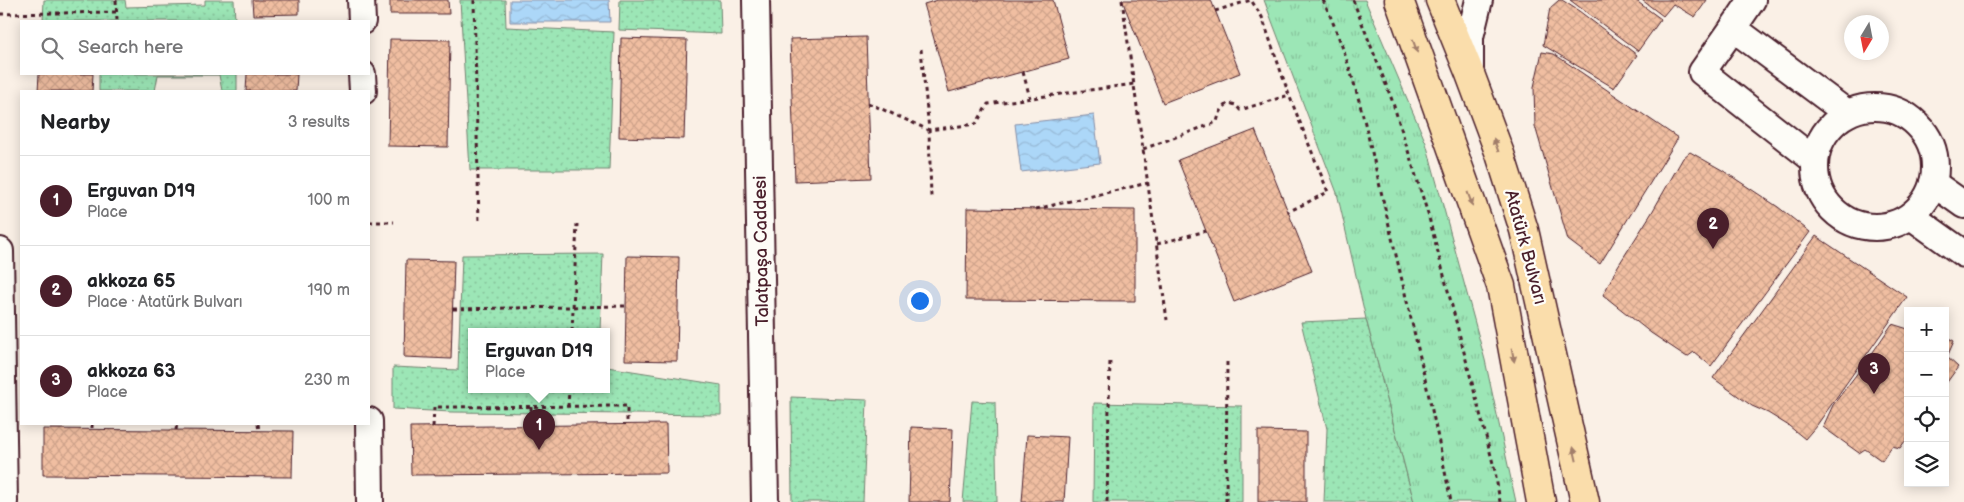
<!DOCTYPE html>
<html lang="en">
<head>
<meta charset="utf-8">
<style>
  :root { --surface:#fff; --page:#f2f2f2; --text:#202124; --muted:#757577; --line:#e0e0e0; --accent:#4a1f2b }
  body { margin:0; font-family:"Balsamiq Sans",sans-serif; background:var(--page); color:var(--text) }
  .controls { position:absolute; right:15px; bottom:15px; display:grid; overflow:hidden; border-radius:0px; box-shadow:0 2px 12px #0003 }
  .controls button { width:45px; height:45px; display:grid; place-items:center; padding:0; border:0; border-bottom:1px solid var(--line); background:var(--surface); color:var(--text); font:25px sans-serif }
  .compass { position:absolute; left:1844px; top:15px; width:45px; height:45px; border-radius:50%; background:var(--surface); box-shadow:0 2px 12px #0003; rotate:190deg }
  .you { position:absolute; left:919px; top:300px; width:18px; height:18px; margin:-12px; border:4px solid #fff; border-radius:50%; background:#1a73e8; box-shadow:0 0 0 8px #1a73e833 }
  .badge { display:grid; place-items:center; width:32px; height:32px; border-radius:50%; background:var(--accent); color:#fff; font-size:16px; font-weight:700 }
  .pin { position:absolute; translate:-50% -41px; filter:drop-shadow(0 1px 2px #0008) }
  .pin::after { content:''; position:absolute; top:26px; width:18px; height:15px; background:inherit; clip-path:polygon(0 0,100% 0,50% 100%) }
  .popup { position:absolute; left:468px; top:328px; width:142px; height:65px; box-sizing:border-box; display:grid; place-content:center; border-radius:0px; background:var(--surface); filter:drop-shadow(0 1px 4px #0005); font-size:16px; white-space:nowrap; color:var(--muted) }
  .popup b { font-size:19px; color:var(--text) }
  .popup::after { content:''; position:absolute; left:50%; top:100%; margin-left:-10px; border:10px solid transparent; border-top-color:var(--surface) }
  .list { margin:0; padding:0; list-style:none }
  h2 { display:flex; justify-content:space-between; align-items:center; height:65px; margin:0; padding:0 20px; font-size:21px }
  h2 small { font-size:16px; font-weight:400; color:var(--muted) }
  .list li { display:grid; grid-template-columns:32px 1fr auto; gap:15px; align-items:center; box-sizing:border-box; height:90px; padding:0 20px; border-top:1px solid var(--line) }
  .list b { display:block; font-size:19px; white-space:nowrap }
  .list p { margin:0; font-size:16px; white-space:nowrap; color:var(--muted) }
  .list em { font-size:16px; font-style:normal; color:var(--muted) }
  .icon { flex:none; width:28px; height:28px; fill:none; stroke:currentColor; stroke-width:2; stroke-linecap:round; stroke-linejoin:round }
  .map { position:relative; flex:none; width:1964px; height:502px; overflow:hidden }
  .search { position:absolute; background:var(--surface); box-shadow:0 2px 12px #0003; left:20px; top:20px; width:350px; height:55px; display:flex; align-items:center; gap:12px; box-sizing:border-box; padding:0 18px; border-radius:0px; color:var(--muted); font-size:19px }
  .panel { position:absolute; background:var(--surface); box-shadow:0 2px 12px #0003; left:20px; top:90px; width:350px; height:335px; border-radius:0px }
  .map>svg:first-child { display:block }
</style>
</head>
<body>
<div class="map">
<svg width="1964" height="502" viewBox="0 0 1964 502">
  <defs>
    <pattern id="grass-dots" width="8" height="8" patternUnits="userSpaceOnUse" patternTransform="scale(1.25)"><rect width="8" height="8" fill="#9ce6b6"/><path d="M2 2h.1M6 6h.1" fill="none" stroke="#88c59d" stroke-width="1.8" stroke-linecap="round"/></pattern>
    <pattern id="park-tufts" width="24" height="20" patternUnits="userSpaceOnUse" patternTransform="scale(1.25)"><rect width="24" height="20" fill="#9ce6b6"/><path d="M3 7l-1-3M5 7V3M7 7l1-3M15 17l-1-3M17 17v-4M19 17l1-3" fill="none" stroke="#88c59d"/></pattern>
    <pattern id="water-waves" width="16" height="10" patternUnits="userSpaceOnUse" patternTransform="scale(1.25)"><rect width="16" height="10" fill="#acd7f8"/><path d="M0 5q4-4 8 0t8 0" fill="none" stroke="#96b8d5"/></pattern>
    <pattern id="building-cross-hatch" width="8" height="8" patternUnits="userSpaceOnUse" patternTransform="scale(1.25)"><rect width="8" height="8" fill="#f0bea1"/><path d="M0 0l8 8M0 8l8-8" fill="none" stroke="#cfa38b"/></pattern>
  </defs>
  <rect width="100%" height="100%" fill="#faf0e6"/>
  <filter id="ink" filterUnits="userSpaceOnUse"><feTurbulence type="fractalNoise" baseFrequency=".02" numOctaves="2"/><feDisplacementMap in="SourceGraphic" scale="10" xChannelSelector="R" yChannelSelector="G"/><feConvolveMatrix kernelMatrix="1 2 1 2 8 2 1 2 1" color-interpolation-filters="sRGB"/></filter>
  <g filter="url(#ink)">
    <g fill="url(#grass-dots)" stroke="#738270">
      <polygon points="44,0 125,0 126,7 205,5 205,0 234,0 235,21 43,21"/>
      <polygon points="460,0 505,0 506,27 614,32 609,170 470,170"/>
      <polygon points="620,0 720,0 721,34 619,30"/>
      <polygon points="99,74 237,74 237,91 222,91 219,75 158,75 155,91 99,91"/>
      <polygon points="603,254 600,331 472,331 472,389 606,389 607,367 721,385 721,415 451,412 393,409 393,367 458,370 462,255"/>
      <polygon points="1366,319 1414,502 1324,502 1327,429 1301,322"/>
      <polygon points="791,397 867,400 863,502 792,502"/>
      <polygon points="972,401 995,402 997,502 963,502"/>
      <polygon points="1094,403 1242,406 1242,502 1093,502"/>
    </g>
    <polygon fill="url(#park-tufts)" stroke="#738270" points="1264,0 1365,0 1426,143 1485,360 1516,502 1414,502 1366,319 1337,193"/>
    <g fill="url(#water-waves)" stroke="#858da6">
      <polygon points="510,0 609,0 610,22 510,22"/>
      <polygon points="1094,115 1100,163 1021,172 1015,124"/>
    </g>
    <g fill="url(#building-cross-hatch)" stroke="#4a1f2b">
      <polygon points="252,0 299,0 299,14 253,15"/>
      <polygon points="390,0 448,0 449,14 390,14"/>
      <polygon points="938,0 1053,0 1069,59 949,92 924,4"/>
      <polygon points="1122,0 1211,0 1240,73 1163,103"/>
      <polygon points="1559,0 1562,0 1579,11 1637,55 1614,88 1543,45 1550,8"/>
      <polygon points="1570,0 1635,0 1661,19 1638,51"/>
      <polygon points="1642,0 1707,0 1695,17 1673,4 1663,16"/>
      <polygon points="866,37 871,178 795,181 790,39"/>
      <polygon points="621,38 687,40 684,139 619,137"/>
      <polygon points="390,39 450,40 448,147 388,146"/>
      <polygon points="1542,52 1554,54 1678,138 1600,264 1568,240 1535,126 1534,87"/>
      <polygon points="39,74 93,74 92,91 38,91"/>
      <polygon points="247,74 297,74 296,91 246,91"/>
      <polygon points="1255,130 1312,271 1234,302 1178,160"/>
      <polygon points="1690,152 1722,170 1778,207 1810,232 1711,366 1694,352 1687,357 1651,333 1603,295 1618,266 1651,214 1683,158"/>
      <polygon points="967,208 1135,210 1135,301 966,300"/>
      <polygon points="1816,236 1907,297 1817,425 1805,439 1789,426 1768,413 1752,406 1713,378"/>
      <polygon points="627,256 679,257 677,361 625,360"/>
      <polygon points="406,260 454,261 451,359 404,357"/>
      <polygon points="1892,324 1908,329 1908,437 1900,448 1892,446 1882,461 1865,449 1859,453 1823,427 1833,405 1869,358"/>
      <polygon points="1945,336 1954,341 1947,357 1958,367 1945,385"/>
      <polygon points="666,424 667,473 411,475 410,427"/>
      <polygon points="911,427 953,429 950,502 909,502"/>
      <polygon points="43,429 293,431 292,477 43,475"/>
      <polygon points="1258,431 1306,432 1306,502 1258,502"/>
      <polygon points="1027,435 1068,437 1064,502 1022,502"/>
    </g>
    <g fill="none" stroke-linecap="round" stroke-linejoin="round">
      <g stroke="#4a1f2b" stroke-width="30">
        <g id="minor">
          <polyline points="361,0 362,21"/>
          <polyline points="756,0 765,502"/>
          <polyline points="1752,0 1733,28 1847,113"/>
          <polyline points="1733,28 1702,72 1814,160"/>
          <polyline points="1470,73 1470,37 1479,0"/>
          <polyline points="362,74 363,91"/>
          <circle cx="1875" cy="167" r="60"/>
          <polyline points="1933,183 1964,205"/>
          <polyline points="1911,216 1964,254"/>
          <polyline points="0,251 4,502"/>
          <polyline points="369,421 370,502"/>
        </g>
      </g>
      <g stroke="#4a1f2b" stroke-width="31">
        <g id="major">
          <polyline points="1399,0 1501,286 1541,502"/>
          <polyline points="1440,0 1470,74 1500,154 1524,230 1585,502"/>
        </g>
      </g>
      <g stroke="#4a1f2b" stroke-width="3" stroke-dasharray="4 4" stroke-linecap="butt">
        <polyline points="116,0 117,21"/>
        <polyline points="474,0 479,223"/>
        <polyline points="1122,0 1167,320"/>
        <path d="M1323,0C1356,70 1370,146 1388,221C1410,315 1433,408 1451,502"/>
        <polyline points="1353,0 1392,100 1428,214 1495,471 1500,502"/>
        <polyline points="1215,11 1251,0 1262,17 1289,95 1328,192 1288,212"/>
        <polyline points="0,14 117,12"/>
        <polyline points="921,49 929,130 931,198"/>
        <polyline points="1023,72 1030,98"/>
        <polyline points="868,103 929,130 976,124 988,104 1134,84"/>
        <path d="M1143,149L1217,122C1219,113 1222,108 1229,103L1236,105L1240,110L1289,95"/>
        <polyline points="1036,209 1148,183"/>
        <polyline points="369,222 394,222"/>
        <polyline points="1157,244 1206,231"/>
        <polyline points="453,309 626,306"/>
        <polyline points="572,331 577,224"/>
        <polyline points="531,407 532,426"/>
        <polyline points="568,407 569,389"/>
        <polyline points="92,424 92,430"/>
        <polyline points="258,424 259,431"/>
        <polyline points="433,427 434,407 627,406 627,425"/>
        <polyline points="176,430 177,424"/>
        <polyline points="1107,502 1110,359"/>
        <polyline points="1226,502 1227,361"/>
      </g>
      <use href="#minor" stroke="#fdfcf7" stroke-width="26"/>
      <use href="#major" stroke="#faddab" stroke-width="28"/>
    </g>
    <defs><path id="oneway-solid" d="M-6-.8H1V-3.2L6.5 0L1 3.2V.8H-6Z" transform="scale(1.25)"/></defs>
    <g fill="#a27e6b">
      <use href="#oneway-solid" transform="translate(1415 46) rotate(71)"/>
      <use href="#oneway-solid" transform="translate(1496 145) rotate(-110)"/>
      <use href="#oneway-solid" transform="translate(1470 199) rotate(70)"/>
      <use href="#oneway-solid" transform="translate(1513 355) rotate(79)"/>
      <use href="#oneway-solid" transform="translate(1575 454) rotate(-103)"/>
    </g>
  </g>
  <g text-anchor="middle" stroke-width="4.5" stroke-linejoin="round" paint-order="stroke">
    <g font-size="18" fill="#4a1f2b" stroke="#fdfcf7">
      <text transform="translate(1526 247) rotate(75)" y="6">Atatürk Bulvarı</text>
      <text transform="translate(761 251) rotate(-91)" y="6">Talatpaşa Caddesi</text>
    </g>
  </g>
</svg>
<div class="controls">
<button>+</button>
<button>−</button>
<button><svg class="icon" aria-label="locate" viewBox="0 0 24 24"><circle cx="12" cy="12" r="6"/><path d="M12 2v4M12 18v4M2 12h4M18 12h4"/></svg></button>
<button><svg class="icon" aria-label="layers" viewBox="0 0 24 24"><path d="M12 4l9 5-9 5-9-5zM3 14l9 5 9-5"/></svg></button>
</div>
<svg class="compass" viewBox="-18 -18 36 36"><path d="M0-13l5 13h-10z" fill="#e53935"/><path d="M0 13l5-13h-10z" fill="#757577"/></svg>
<div class="you"></div>
<div class="pin badge" style="left:539px;top:450px">1</div>
<div class="popup"><b>Erguvan D19</b>Place</div>
<div class="pin badge" style="left:1713px;top:249px">2</div>
<div class="pin badge" style="left:1874px;top:394px">3</div>
<div class="search"><svg class="icon" aria-label="search" viewBox="0 0 24 24"><circle cx="10" cy="10" r="6"/><path d="M15 15l6 6"/></svg>Search here</div>
<section class="panel">
<h2>Nearby<small>3 results</small></h2>
<ul class="list">
<li><span class="badge">1</span><div><b>Erguvan D19</b><p>Place</p></div><em>100 m</em></li>
<li><span class="badge">2</span><div><b>akkoza 65</b><p>Place · Atatürk Bulvarı</p></div><em>190 m</em></li>
<li><span class="badge">3</span><div><b>akkoza 63</b><p>Place</p></div><em>230 m</em></li>
</ul>
</section>
</div>
</body>
</html>
